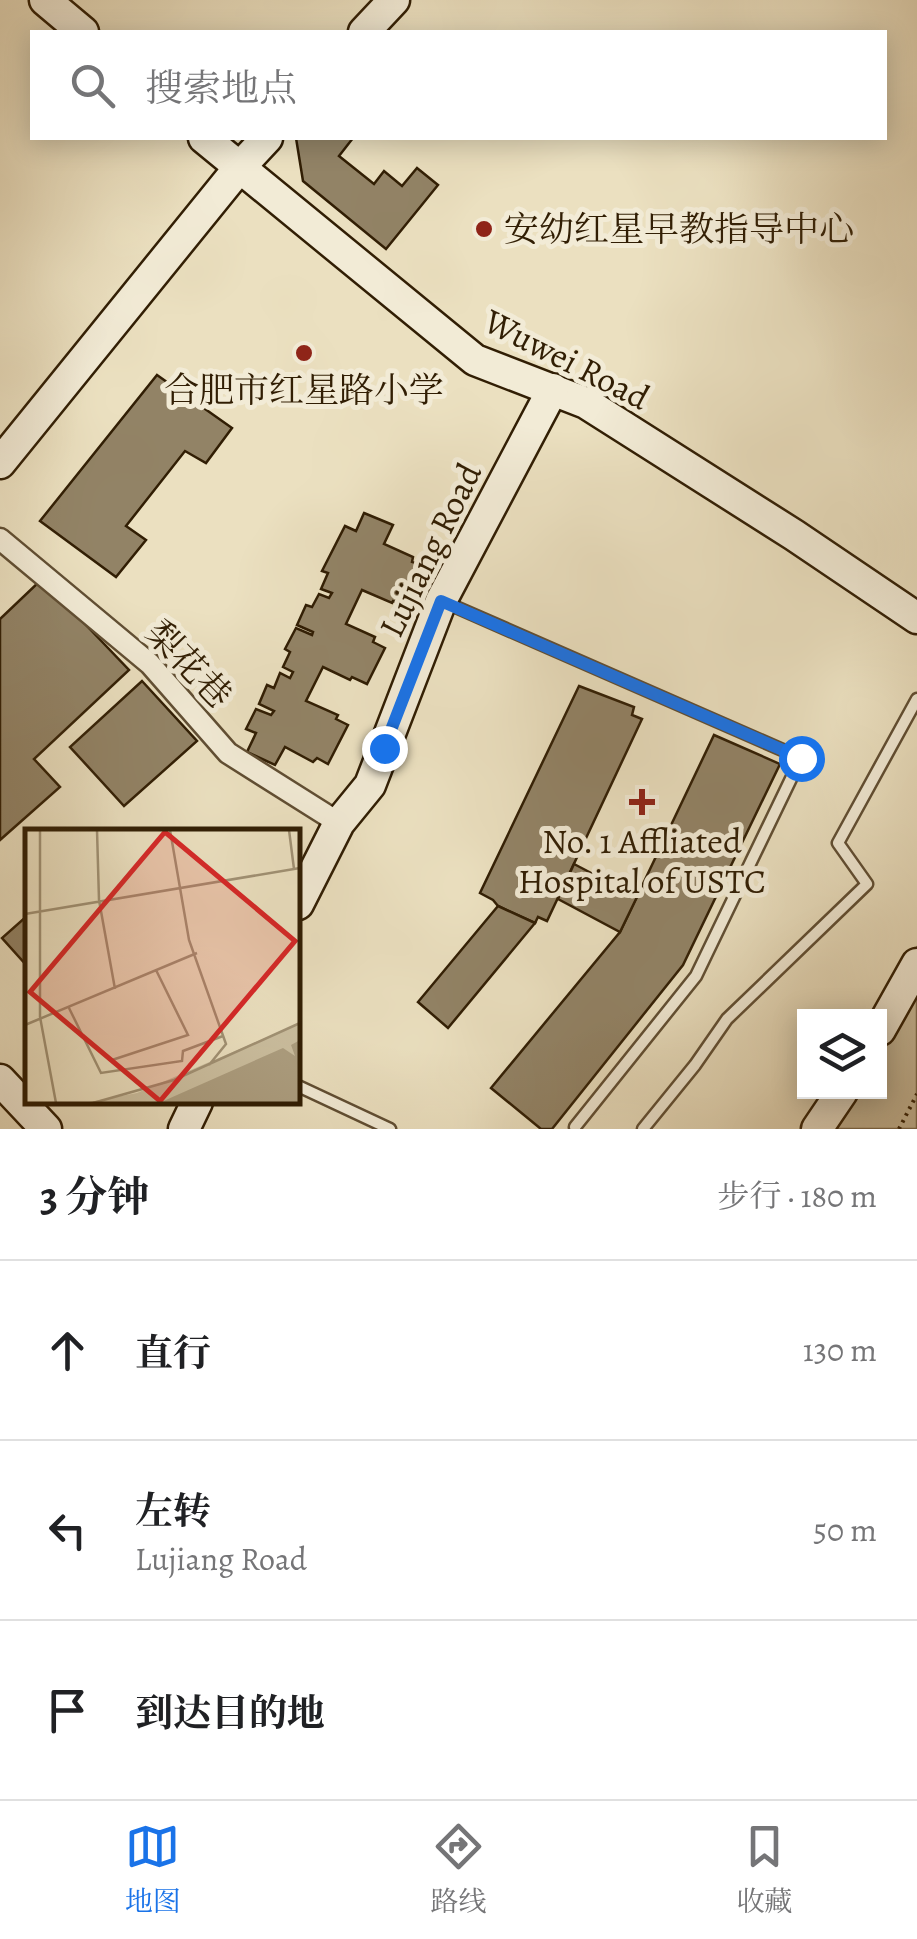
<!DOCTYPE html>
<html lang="zh">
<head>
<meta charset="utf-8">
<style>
  :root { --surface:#fff; --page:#f6f6f6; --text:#202124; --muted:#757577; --line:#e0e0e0; --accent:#1a73e8 }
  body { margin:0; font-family:Alegreya,"Noto Serif SC",serif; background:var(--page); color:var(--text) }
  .controls { position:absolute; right:30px; bottom:30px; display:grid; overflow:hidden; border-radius:0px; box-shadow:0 5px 25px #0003 }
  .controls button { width:90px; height:90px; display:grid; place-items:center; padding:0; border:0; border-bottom:2px solid var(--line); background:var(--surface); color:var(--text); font:50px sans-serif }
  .stop { position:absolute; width:30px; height:30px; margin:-22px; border:8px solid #1a73e8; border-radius:50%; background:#fff }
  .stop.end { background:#1a73e8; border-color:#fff; box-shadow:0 2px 10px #0008 }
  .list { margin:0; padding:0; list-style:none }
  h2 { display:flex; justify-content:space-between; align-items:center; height:130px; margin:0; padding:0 40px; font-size:42px }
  h2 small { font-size:32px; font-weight:400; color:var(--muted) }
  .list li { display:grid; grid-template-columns:65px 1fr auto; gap:30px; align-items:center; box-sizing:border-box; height:180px; padding:0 40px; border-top:2px solid var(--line) }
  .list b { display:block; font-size:38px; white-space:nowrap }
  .list p { margin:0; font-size:32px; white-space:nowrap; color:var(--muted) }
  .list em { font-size:32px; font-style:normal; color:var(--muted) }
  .icon { flex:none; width:55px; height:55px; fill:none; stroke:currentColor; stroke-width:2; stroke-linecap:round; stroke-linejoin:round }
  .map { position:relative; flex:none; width:917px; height:1129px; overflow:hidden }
  .search { position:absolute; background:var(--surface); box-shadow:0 5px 25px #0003; left:30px; right:30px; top:30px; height:110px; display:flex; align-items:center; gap:25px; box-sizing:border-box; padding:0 35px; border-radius:0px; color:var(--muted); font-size:38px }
  .sheet { height:670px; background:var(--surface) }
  nav { display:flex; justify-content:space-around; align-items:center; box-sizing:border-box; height:140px; border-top:2px solid var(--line); background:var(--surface); font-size:28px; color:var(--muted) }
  nav a { display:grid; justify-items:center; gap:5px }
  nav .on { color:var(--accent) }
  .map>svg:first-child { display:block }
</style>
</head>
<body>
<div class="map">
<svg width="917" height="1129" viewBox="0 0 917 1129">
  <rect width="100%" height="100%" fill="#ebe0c0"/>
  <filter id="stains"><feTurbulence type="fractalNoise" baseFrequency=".002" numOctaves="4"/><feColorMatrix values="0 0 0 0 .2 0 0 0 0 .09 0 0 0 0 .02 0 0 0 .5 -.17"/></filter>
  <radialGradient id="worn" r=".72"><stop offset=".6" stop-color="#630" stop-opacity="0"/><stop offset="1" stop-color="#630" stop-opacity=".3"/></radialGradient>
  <polygon fill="#cbbfa0" stroke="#7e6e52" stroke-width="2.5" points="917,948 917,1129 818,1129 838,1092 880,1092 879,1016"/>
  <g fill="#928366" stroke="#311e04" stroke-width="2.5">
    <polygon points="296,138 353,138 339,156 374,184 384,171 402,186 417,168 438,185 386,249 303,181"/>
    <polygon points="157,375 232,428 206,463 185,451 126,526 146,540 116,577 40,521"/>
    <polygon points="364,513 393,525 384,544 413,557 412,562 425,566 408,606 393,601 392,603 362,590 346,624 375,637 373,642 385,648 367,684 352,677 350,680 323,667 306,701 338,715 336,719 348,725 328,764 317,758 313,762 285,747 275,765 247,752 256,733 246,729 256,709 271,715 274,711 259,704 267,685 274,688 280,673 290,678 293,672 283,667 290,652 285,649 296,628 312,635 313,632 297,625 306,605 312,607 319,594 329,598 332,593 321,589 328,573 322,571 345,526 356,531"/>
    <polygon points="42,579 129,670 34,759 60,787 0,840 0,619"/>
    <polygon points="142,681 197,741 124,806 70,747"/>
    <polygon points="579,686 634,707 632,715 642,719 547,921 538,917 535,923 498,906 493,900 480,893"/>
    <polygon points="714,735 780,764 683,965 552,1129 541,1129 491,1088 620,932"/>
    <polygon points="574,864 637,897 620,932 558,899"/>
    <polygon points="498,906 535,923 448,1028 418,1002"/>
    <polygon points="28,915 28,967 2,938"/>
  </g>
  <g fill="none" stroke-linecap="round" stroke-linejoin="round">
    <g stroke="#604e33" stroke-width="15">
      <g id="lane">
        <polyline points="442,601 801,758 696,976 575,1127"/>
        <polyline points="298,1086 390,1129"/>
        <polyline points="643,1129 695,1065 727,1019 867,884 838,843 917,699"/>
      </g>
    </g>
    <g stroke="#604e33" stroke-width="25">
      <polyline id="street" points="0,539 150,664 228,753 339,823"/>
    </g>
    <g stroke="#311e04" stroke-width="35">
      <g id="secondary">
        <polyline points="45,0 83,32"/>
        <polyline points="364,32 394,0"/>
        <polyline points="204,138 475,360 586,403 794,535 917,618"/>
        <polyline points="0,463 239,168 267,138"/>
        <polyline points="298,904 339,823 370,785 441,601 553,389"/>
        <polyline points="880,1030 917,964"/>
        <polyline points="0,1080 46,1129"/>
        <polyline points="184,1129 197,1102"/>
        <polyline points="817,1129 842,1092"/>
      </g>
    </g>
    <polyline stroke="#311e04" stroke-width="4" stroke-dasharray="2.5 5" stroke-linecap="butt" points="899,1129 917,1094"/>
    <use href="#lane" stroke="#f2ebd6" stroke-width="10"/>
    <use href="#street" stroke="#f2ebd6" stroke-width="20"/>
    <use href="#secondary" stroke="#f2ebd6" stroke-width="30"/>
  </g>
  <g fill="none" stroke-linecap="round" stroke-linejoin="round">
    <polyline stroke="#1a73e8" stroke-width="12" points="384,748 441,601 801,758"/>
  </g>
  <g fill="#8f2418" stroke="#f2ebd6" stroke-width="4">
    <circle cx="484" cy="229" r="10"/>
    <circle cx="304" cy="353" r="10"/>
    <path d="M637 787h10v10h10v10h-10v10h-10v-10h-10v-10h10z"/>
  </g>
  <g text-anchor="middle" stroke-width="10" stroke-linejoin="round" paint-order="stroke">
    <g font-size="35" fill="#311e04" stroke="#f2ebd6">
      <text x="504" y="241" text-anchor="start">安幼红星早教指导中心</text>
      <text x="304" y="402">合肥市红星路小学</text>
      <text x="642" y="853">No. 1 Affliated<tspan x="642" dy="40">Hospital of USTC</tspan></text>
    </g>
    <g font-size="35" fill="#311e04" stroke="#f2ebd6">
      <text transform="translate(567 359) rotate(27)" y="12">Wuwei Road</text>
      <text transform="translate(430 550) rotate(-64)" y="12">Lujiang Road</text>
      <text transform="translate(189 664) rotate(46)" y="12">梨花巷</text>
    </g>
  </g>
  <g transform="translate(25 829)">
    <rect width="275" height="275" fill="#ebe0c0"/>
    <path d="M275,194V274H59L112,264Z" fill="#cbbfa0"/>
    <path d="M275,211V274H134L258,219L270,227L266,216Z" fill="#ac9e80"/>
    <path fill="none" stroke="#a19275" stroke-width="2.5" d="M15,1V188L31,274M72,1L74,71L90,160M145,1L164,111L201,215L184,236M264,1L269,40M0,85L275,39M44,179L76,244L157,232L158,222L198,207M0,196L172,124M87,231L163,206L131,141M68,274L149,251L275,194"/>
    <path fill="#d62828" fill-opacity="0.15" stroke="#d62828" stroke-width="5" d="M140,3L270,112L135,272L5,163Z"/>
    <rect width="275" height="275" fill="none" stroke="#311e04" stroke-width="5"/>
  </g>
  <rect width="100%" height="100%" filter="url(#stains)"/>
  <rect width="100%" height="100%" fill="url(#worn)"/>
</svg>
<div class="controls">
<button><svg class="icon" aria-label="layers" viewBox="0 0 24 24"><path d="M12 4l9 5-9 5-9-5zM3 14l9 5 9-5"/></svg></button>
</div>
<div class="stop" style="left:801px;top:758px"></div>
<div class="stop end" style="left:384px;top:748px"></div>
<div class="search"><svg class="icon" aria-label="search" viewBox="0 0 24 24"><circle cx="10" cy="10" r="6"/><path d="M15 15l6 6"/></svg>搜索地点</div>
</div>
<section class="sheet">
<h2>3 分钟<small>步行 · 180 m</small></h2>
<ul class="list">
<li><svg class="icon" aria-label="ahead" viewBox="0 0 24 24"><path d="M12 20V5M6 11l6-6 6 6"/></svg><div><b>直行</b></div><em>130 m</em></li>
<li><svg class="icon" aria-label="left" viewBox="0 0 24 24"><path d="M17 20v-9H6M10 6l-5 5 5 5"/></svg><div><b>左转</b><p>Lujiang Road</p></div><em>50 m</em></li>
<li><svg class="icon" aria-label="arrive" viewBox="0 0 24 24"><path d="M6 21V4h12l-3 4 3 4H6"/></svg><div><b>到达目的地</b></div></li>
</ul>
</section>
<nav>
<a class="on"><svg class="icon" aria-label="map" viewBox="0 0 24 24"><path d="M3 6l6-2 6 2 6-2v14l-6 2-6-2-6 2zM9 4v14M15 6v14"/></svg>地图</a>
<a><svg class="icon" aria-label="directions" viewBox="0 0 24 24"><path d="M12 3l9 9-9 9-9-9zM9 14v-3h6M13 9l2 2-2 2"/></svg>路线</a>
<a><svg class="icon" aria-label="saved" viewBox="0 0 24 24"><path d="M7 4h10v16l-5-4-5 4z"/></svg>收藏</a>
</nav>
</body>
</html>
